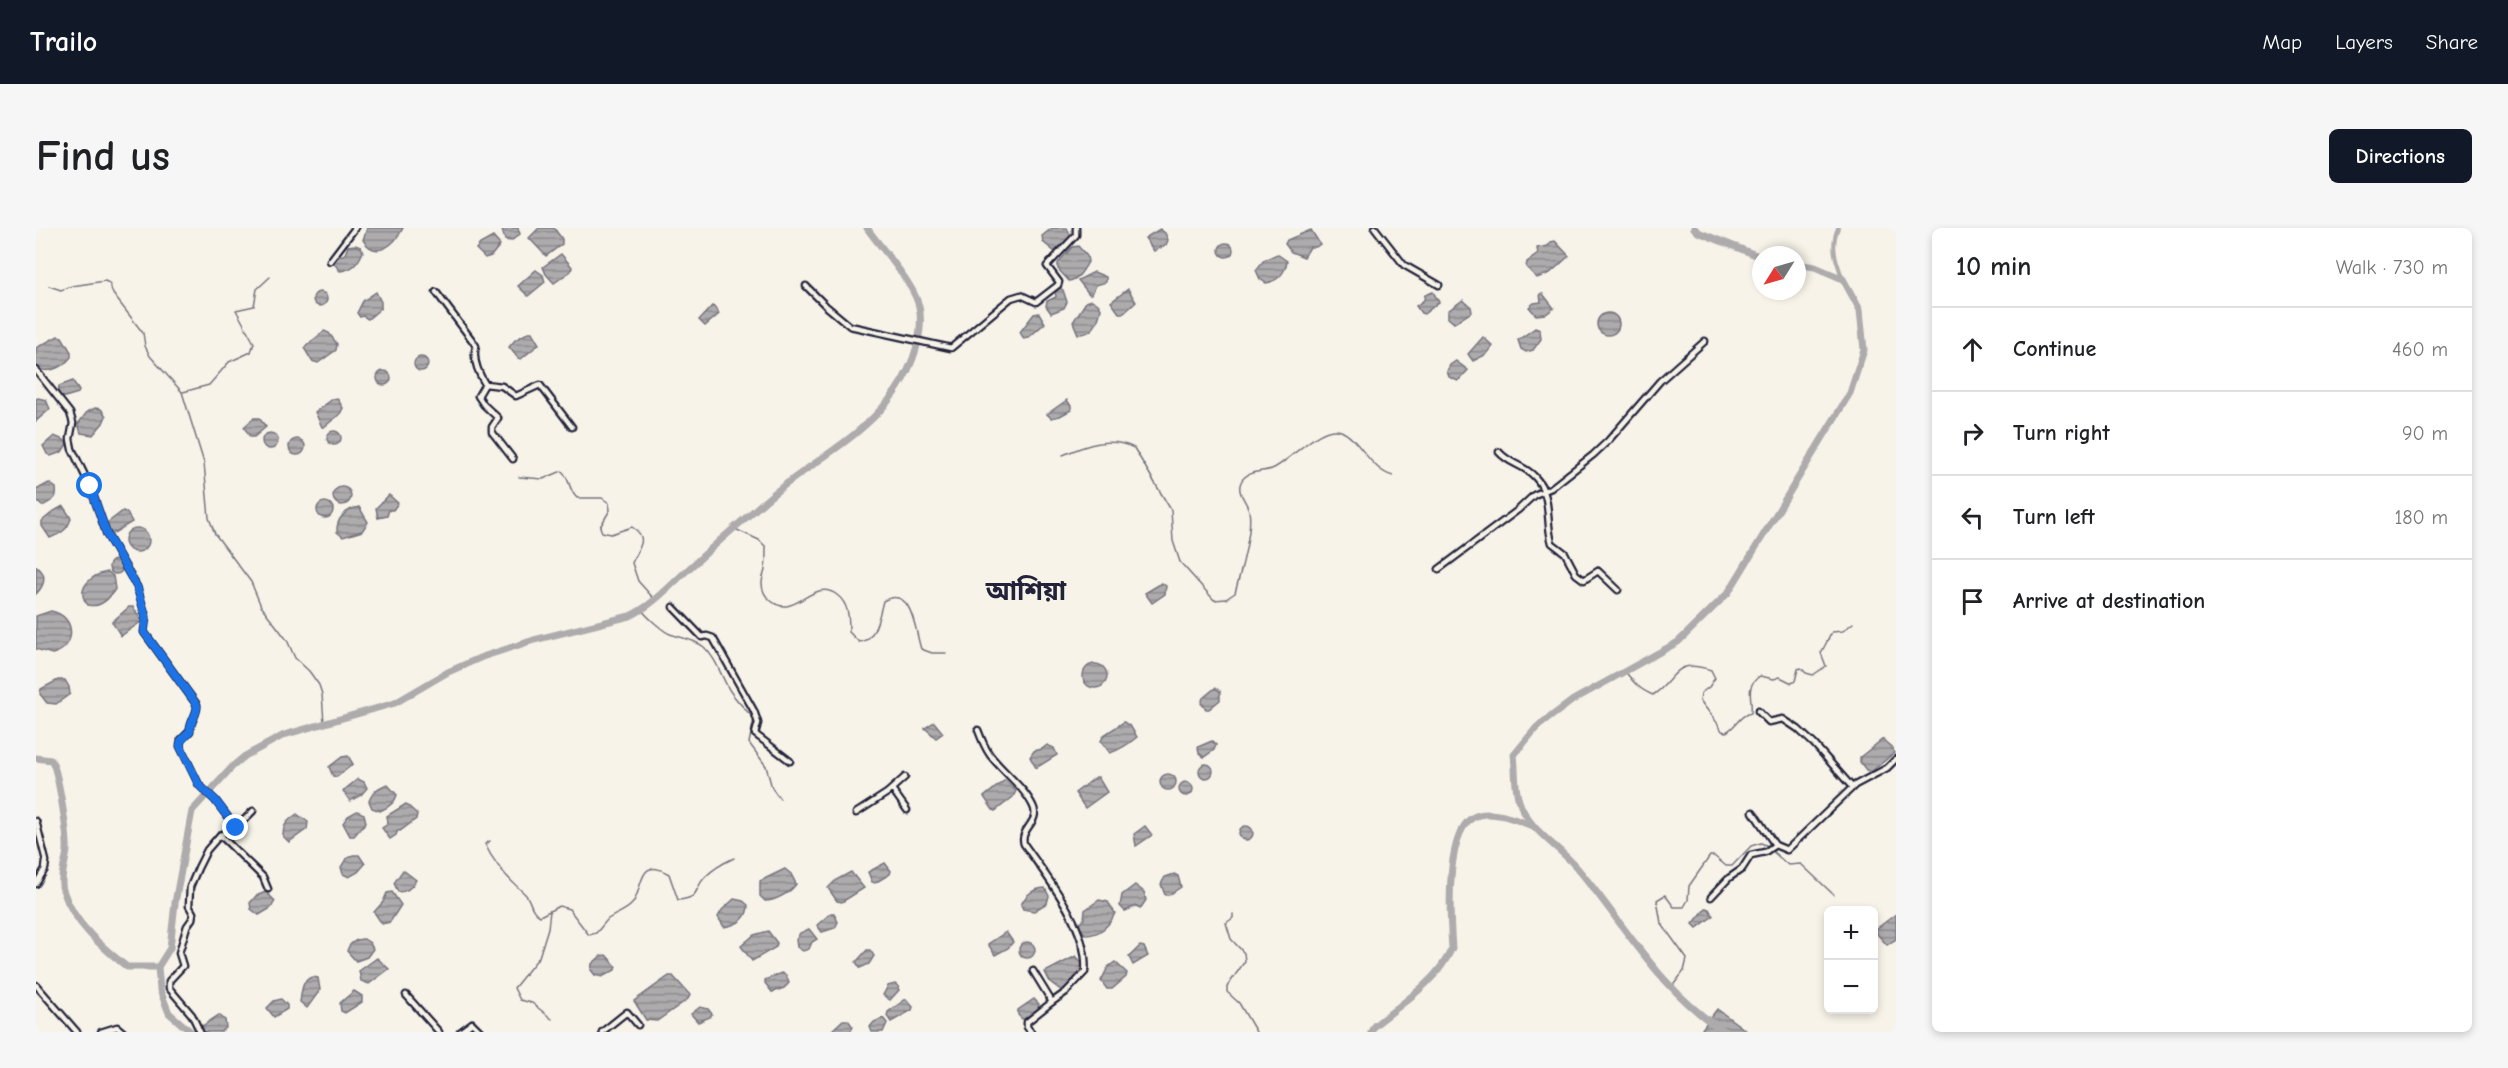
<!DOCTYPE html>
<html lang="en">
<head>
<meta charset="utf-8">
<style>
  :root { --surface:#fff; --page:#f6f6f6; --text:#202124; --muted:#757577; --line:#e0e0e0; --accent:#111827 }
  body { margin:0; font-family:"Comic Neue","Noto Sans Bengali",sans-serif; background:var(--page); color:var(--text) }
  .controls { position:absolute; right:18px; bottom:18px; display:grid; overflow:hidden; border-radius:9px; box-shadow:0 3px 9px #0003 }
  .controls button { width:54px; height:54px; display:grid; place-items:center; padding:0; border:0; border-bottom:2px solid var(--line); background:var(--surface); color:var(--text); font:30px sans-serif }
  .compass { position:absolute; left:1716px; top:18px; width:54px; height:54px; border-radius:50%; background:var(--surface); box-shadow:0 3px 9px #0003; rotate:233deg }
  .stop { position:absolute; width:18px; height:18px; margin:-14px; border:4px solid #1a73e8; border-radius:50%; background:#fff }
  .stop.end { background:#1a73e8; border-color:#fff; box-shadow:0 2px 6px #0008 }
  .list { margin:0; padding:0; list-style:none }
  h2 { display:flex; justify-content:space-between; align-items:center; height:78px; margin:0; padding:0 24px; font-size:26px }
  h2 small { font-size:20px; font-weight:400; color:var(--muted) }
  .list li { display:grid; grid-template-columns:39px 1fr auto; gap:18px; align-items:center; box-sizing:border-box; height:84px; padding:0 24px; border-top:2px solid var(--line) }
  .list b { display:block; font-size:22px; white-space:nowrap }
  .list em { font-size:20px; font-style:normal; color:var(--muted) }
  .icon { flex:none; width:33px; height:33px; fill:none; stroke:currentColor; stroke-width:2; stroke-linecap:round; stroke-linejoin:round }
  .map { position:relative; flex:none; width:1860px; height:804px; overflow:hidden; border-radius:9px }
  header { display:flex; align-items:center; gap:36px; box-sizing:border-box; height:84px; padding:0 30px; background:var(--accent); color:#fff }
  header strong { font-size:28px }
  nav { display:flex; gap:33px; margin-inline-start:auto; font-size:21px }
  .intro { display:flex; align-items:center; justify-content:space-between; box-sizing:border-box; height:144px; padding:0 36px }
  h1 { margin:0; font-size:42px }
  .button { padding:15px 27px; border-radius:9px; background:var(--accent); color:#fff; font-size:21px; font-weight:700 }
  main { display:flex; gap:36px; padding:0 36px }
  aside { flex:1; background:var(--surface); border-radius:9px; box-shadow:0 3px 9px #0003 }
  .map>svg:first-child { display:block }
</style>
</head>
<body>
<header>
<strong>Trailo</strong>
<nav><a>Map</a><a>Layers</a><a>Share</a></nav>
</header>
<div class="intro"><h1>Find us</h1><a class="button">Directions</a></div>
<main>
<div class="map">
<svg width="1860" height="804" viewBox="0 0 1860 804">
  <defs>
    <pattern id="water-rules" width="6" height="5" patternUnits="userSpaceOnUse" patternTransform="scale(1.5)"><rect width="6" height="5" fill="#aeabad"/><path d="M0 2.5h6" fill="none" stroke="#8d8b8e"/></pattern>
  </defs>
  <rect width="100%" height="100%" fill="#f7f3e8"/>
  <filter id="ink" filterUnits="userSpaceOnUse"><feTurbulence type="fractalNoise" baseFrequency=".0167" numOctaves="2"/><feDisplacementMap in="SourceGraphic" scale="12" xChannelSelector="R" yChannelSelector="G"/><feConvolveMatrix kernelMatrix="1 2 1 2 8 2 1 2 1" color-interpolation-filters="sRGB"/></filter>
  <g filter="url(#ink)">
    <g fill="url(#water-rules)" stroke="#76747f" stroke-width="1.5">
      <path d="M331,0H367C359,16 341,33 327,12Z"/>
      <polygon points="468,0 482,0 484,6 475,13 469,12 466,2"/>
      <polygon points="503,0 518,0 526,11 526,16 510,28 493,10"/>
      <polygon points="1016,0 1031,0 1035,8 1032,13 1018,23 1007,14 1006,8"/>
      <polygon points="1124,1 1129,5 1132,12 1130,17 1118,23 1109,10"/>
      <polygon points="1275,2 1284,16 1280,19 1274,19 1268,29 1255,24 1249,16 1251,12"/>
      <polygon points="457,9 464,17 455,28 449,30 440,21 444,16"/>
      <polygon points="1519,13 1533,28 1514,45 1501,50 1490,39 1491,34 1502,26 1501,20 1512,18 1515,14"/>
      <circle cx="1190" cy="22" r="7"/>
      <path d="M319,17L325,19L327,24C322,35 317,42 304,43L297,34L299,30L309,26L312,18Z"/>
      <path d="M1042,18L1051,28L1052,34C1047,42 1043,51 1033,53L1022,41V35L1036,19Z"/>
      <polygon points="525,26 536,39 535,43 518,55 510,46 507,39"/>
      <path d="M1241,26L1251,33C1249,45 1242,53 1230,55L1224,51L1220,42L1228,32Z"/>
      <polygon points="500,42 507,47 509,54 492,68 482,58"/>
      <polygon points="1058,44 1070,49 1070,54 1060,57 1056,66 1053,66 1042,52"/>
      <polygon points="1024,60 1027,62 1031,74 1028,80 1015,85 1010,78 1011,73 1020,69 1019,63"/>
      <polygon points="1092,61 1100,74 1088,85 1083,85 1075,74"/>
      <polygon points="340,64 345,74 345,80 332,91 327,88 324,89 321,85 327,73"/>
      <polygon points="1397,64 1403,74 1388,86 1385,85 1380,78 1388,72 1389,67"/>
      <circle cx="284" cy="71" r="7"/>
      <polygon points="1504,66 1507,66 1518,80 1510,86 1500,87 1493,79 1498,75 1505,74"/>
      <path d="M1056,72L1062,76L1065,81C1062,95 1057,107 1042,106L1037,94L1050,74Z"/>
      <polygon points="1427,72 1435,79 1436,84 1418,95 1412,90 1412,83"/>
      <polygon points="676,78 681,81 683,86 669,98 663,92"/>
      <circle cx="1572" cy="96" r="11"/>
      <polygon points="1003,85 1009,95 993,109 988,111 984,104 998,86"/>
      <polygon points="1499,100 1504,102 1505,111 1497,122 1490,124 1485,121 1482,112"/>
      <polygon points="288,103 293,105 301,116 300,122 282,135 276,133 268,120"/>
      <polygon points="493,104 496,104 503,116 485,131 482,130 473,119 479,112"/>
      <path d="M22,108L26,109L35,124V129C27,139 10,148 0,138V120Z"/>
      <polygon points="1447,109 1457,118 1451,126 1437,133 1432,126"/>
      <circle cx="385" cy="136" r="7"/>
      <polygon points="1420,133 1432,142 1422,153 1413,149 1411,143 1414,137"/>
      <circle cx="348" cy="150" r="7"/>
      <polygon points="37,153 43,163 42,165 25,170 22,165 23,158"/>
      <polygon points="2,170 10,172 14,181 0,193 0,171"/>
      <polygon points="301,170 307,180 304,186 288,199 286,199 279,184 297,171"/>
      <polygon points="1031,172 1035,178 1035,182 1024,188 1015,190 1011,186"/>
      <polygon points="59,180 65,181 70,188 67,195 57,207 45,205 42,196 51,184"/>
      <polygon points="218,190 223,190 230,199 218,209 214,209 208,199"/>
      <circle cx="298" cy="210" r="7"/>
      <circle cx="234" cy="213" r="8"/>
      <polygon points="18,208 28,212 31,216 26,224 15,228 11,226 7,218"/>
      <circle cx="261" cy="219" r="8"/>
      <path d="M13,255L20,260C22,272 15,273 6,278L0,272V262Z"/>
      <circle cx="306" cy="268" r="9"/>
      <polygon points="353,267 362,275 357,282 353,282 351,288 342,290 340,280"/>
      <circle cx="289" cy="282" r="8"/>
      <path d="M27,278L35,290C32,302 24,306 14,310L6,298V293L18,283Z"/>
      <path d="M323,279L332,294L326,303L307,309L301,304C300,291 310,281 323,279Z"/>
      <polygon points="87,283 91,285 96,294 76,306 71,302 71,295"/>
      <circle cx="101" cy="312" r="12"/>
      <circle cx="80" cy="339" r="7"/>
      <path d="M0,338C12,346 9,357 0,366Z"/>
      <path d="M72,344L77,348L79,361C73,371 64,380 52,377C38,361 56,346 72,344Z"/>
      <polygon points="1126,355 1130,358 1129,366 1116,375 1109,365"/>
      <polygon points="93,379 97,379 106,393 85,408 76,394"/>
      <path d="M15,383C41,388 41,420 16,426L0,421V388Z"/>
      <circle cx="1059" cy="448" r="12"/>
      <polygon points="22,452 29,452 33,459 34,466 20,476 11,475 4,466 5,461"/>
      <polygon points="1179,460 1184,463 1184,472 1173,481 1170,481 1165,475 1167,470"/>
      <polygon points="898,494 907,505 900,510 889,500"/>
      <path d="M1088,494L1095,499L1101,509C1094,515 1083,522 1074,525L1065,513L1068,507Z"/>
      <polygon points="1847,511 1855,518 1858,525 1835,544 1830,542 1824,534 1824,529"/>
      <polygon points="1176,513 1180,517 1178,522 1168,529 1163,525 1162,519"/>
      <polygon points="1011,517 1018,520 1021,527 1000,540 994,529 998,523 1006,521"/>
      <polygon points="312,528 317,536 301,549 297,548 293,539 306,529"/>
      <circle cx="1170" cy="543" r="7"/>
      <circle cx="1132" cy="554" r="8"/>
      <polygon points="1060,549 1062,549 1071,564 1049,580 1039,565"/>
      <polygon points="322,551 328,554 331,560 325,567 314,573 307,563"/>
      <polygon points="969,552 980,563 977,569 959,583 957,582 948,569"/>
      <circle cx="1150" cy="561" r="7"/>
      <path d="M351,556L361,567C359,575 351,580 344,583L336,580L333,573C337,563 342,560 351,556Z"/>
      <polygon points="370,576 381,586 380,591 364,603 362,602 360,607 354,611 346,600 352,596 351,588"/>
      <polygon points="321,583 328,586 330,594 318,608 314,608 307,595 312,588"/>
      <path d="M261,586L272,594L271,601L253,614L247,608C247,596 252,592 261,586Z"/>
      <circle cx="1210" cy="605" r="7"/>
      <polygon points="1109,598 1116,607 1100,618 1098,606"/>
      <polygon points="317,627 323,627 329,636 322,644 313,649 307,646 305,639 310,631"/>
      <polygon points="849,635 855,643 854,646 839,655 836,654 832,644"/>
      <path d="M749,641L755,646L760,656C754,665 739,673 729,673L724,668V653Z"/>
      <path d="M367,642L380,652C376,660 370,664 362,664L358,655Z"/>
      <polygon points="815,644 828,660 806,674 801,673 792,660 800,652"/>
      <polygon points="1138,646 1142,648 1145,659 1133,667 1129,667 1125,656 1129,649"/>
      <polygon points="1099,657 1108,664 1110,672 1104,681 1101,678 1089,683 1084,678 1086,667"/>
      <path d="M1009,660L1013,668L1011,675L998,683L987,681L985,677C990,666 997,661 1009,660Z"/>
      <polygon points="230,664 239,673 235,680 223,687 215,681 214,675 220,668"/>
      <polygon points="356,664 365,677 354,694 346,696 338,684 347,674 351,665"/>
      <path d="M698,671L707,673L712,677C712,691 700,697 688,699L682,689L686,682Z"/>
      <path d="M1063,672L1072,674L1079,685C1074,697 1064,707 1050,707L1043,698L1044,695L1048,691L1049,682Z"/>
      <polygon points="1670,680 1673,681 1677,688 1661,700 1657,696"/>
      <polygon points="795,685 798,685 802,694 799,700 786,704 781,697"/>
      <polygon points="1860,686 1860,711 1851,717 1841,706 1840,701"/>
      <polygon points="773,701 781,711 776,714 773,721 767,723 761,719 760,712 764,705"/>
      <polygon points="732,703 741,715 740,719 716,733 705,718 718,707"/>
      <polygon points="970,704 977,714 972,720 959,727 952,716"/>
      <path d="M328,711L334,715L337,721L331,729L320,733L311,723C313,715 320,711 328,711Z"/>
      <circle cx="991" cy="722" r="8"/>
      <polygon points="1104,718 1108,719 1112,728 1097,737 1093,729"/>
      <polygon points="831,722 834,722 838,728 833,736 824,740 820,734"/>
      <polygon points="570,727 580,738 579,742 566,749 559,747 555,742 556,736 565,728"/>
      <path d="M1040,728L1047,736C1046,747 1036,760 1026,763L1014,754L1009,744Z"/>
      <polygon points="341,730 353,741 333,756 325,753 323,743"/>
      <polygon points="1079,734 1091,745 1090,749 1076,761 1071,761 1065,753 1072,739"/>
      <polygon points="745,745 750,747 753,755 748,760 736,764 729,755 729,752"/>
      <polygon points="633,748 637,748 654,767 652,771 621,793 610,792 598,773"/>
      <path d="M276,749L282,750L284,762L271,780L264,774C266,763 265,753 276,749Z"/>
      <polygon points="859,756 862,758 863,762 854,772 847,767 852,758"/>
      <polygon points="318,763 326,768 326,774 309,785 305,783 304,775"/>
      <polygon points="245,771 251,777 251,781 238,789 231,780 238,773"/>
      <polygon points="870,771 877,779 876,782 855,794 851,788 852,784"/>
      <path d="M998,771L1003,776C1002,785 994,790 986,791L982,787V782Z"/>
      <polygon points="664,779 672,781 676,786 674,789 662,794 655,786"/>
      <polygon points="1681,781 1712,804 1669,804 1666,801"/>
      <polygon points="183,787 189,792 190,800 184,804 167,804 166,798"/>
      <polygon points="847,790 851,795 847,804 836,804 834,799 838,794"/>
      <polygon points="807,792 812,792 817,799 814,804 794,804"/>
    </g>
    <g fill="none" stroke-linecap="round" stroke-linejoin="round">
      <g stroke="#76747f" stroke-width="1.5">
        <polyline points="13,58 25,62 36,58 69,53 73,55 77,66 107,105 109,118 114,128 146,164 168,235 173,290 179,306 215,354 225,378 251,412 259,430 273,443 283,457 286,466 288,495"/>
        <polyline points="147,164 173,157 193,134 215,124 218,115 200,82 218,78 221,61 234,49"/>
        <path d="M1027,227C1050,217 1074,208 1098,220L1135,282L1137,313L1144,334L1178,372L1190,371L1199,365C1204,346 1217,302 1213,283C1211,273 1200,265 1205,254C1211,241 1229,245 1238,240C1255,232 1285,195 1305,203C1324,211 1334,242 1357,248"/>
        <path d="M483,249L507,251L526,243C534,251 533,263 541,270H566L573,275L574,282L564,299L566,304L575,306L596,299C614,311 602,320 596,335L602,353L619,372"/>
        <path d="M699,301L723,312L730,319C730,326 730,335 729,342C728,346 726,351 726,355C726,362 729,368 734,372C759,394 776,348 801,367C813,376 813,390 813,404L823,414C840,413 843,387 847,373C877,356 879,404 885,421L896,425H910"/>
        <path d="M606,382C610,388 628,404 634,406C647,411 656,410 668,419C681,431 685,449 694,463C701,473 710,482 718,491L713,515L730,538L736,560L744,571"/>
        <path d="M1589,443C1597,454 1604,462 1617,467C1641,452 1636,429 1675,442L1679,450L1673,459L1665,465L1664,472C1671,483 1680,491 1686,503L1690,504C1700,499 1703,487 1715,485C1717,469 1708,459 1724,448L1738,451L1744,449L1756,455L1759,453L1762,441L1765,440L1770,445L1777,447L1790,438L1785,425L1796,404L1807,403L1817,395"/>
        <path d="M454,613L449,616C458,636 472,651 488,665C496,672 493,682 504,688L523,678L533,681L553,707L560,705C564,701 568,695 572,691C579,686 590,683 596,676C608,661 601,627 633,646L642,672C665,670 657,662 669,649C677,641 687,635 698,630"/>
        <polyline points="1735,622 1752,637 1765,636 1798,667"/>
        <polyline points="514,683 512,700 503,729 478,760 484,772 496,775 516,791"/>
        <polyline points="1197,686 1197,690 1190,695 1195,711 1208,725 1209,733 1191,759 1191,764 1203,775 1220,804"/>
        <polyline points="1635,760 1648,743 1651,731 1625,695 1621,672 1629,667 1638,679 1648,679 1652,672 1653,658 1674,628 1678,628 1690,638 1696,638 1715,618 1725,615 1732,618"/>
      </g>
      <path stroke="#aeabad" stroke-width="4" d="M1802,0C1794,18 1800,33 1807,51"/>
      <g stroke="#aeabad" stroke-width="7">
        <polyline points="1658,0 1662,4 1725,29"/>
        <path d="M0,530L15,532C22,540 32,609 31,622C30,634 23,650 27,662C38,696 65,718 91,739H122"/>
        <path d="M155,804L133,785L124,762L122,739L134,720L139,675L156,583L197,538L209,528L248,507L359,475L412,444L446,429L498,412L594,388C615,378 630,362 647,346C674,321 701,297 729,273C768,238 820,214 853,172C872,149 887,115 884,84C882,59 846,22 831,0"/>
        <path d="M1335,804L1338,798C1365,776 1402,753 1416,720C1414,693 1407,595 1443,587C1461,583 1480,592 1497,598"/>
        <path d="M1689,804C1624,763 1590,698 1542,641C1523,618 1493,603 1483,573C1478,559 1480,541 1478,527L1501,499L1537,472L1642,414L1692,365L1814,165L1828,122L1824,82L1807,51L1779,39L1761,36"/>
      </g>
      <g stroke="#22223b" stroke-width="9">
        <g id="minor">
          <polyline points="1339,0 1368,37 1403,57"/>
          <polyline points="294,33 319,0"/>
          <polyline points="770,58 790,78 814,98 915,120 975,70 985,67 1000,74 1022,57 1023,54 1011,38 1040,7 1040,0"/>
          <path d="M400,64L436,112L440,118C436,131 443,146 449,156L466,158L480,168L504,157L536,199"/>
          <path d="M0,142L34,185L37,195L34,211L36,221L54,258L71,307L101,359L110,389L108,404L161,477C162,486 154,493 154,503L145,512L144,518L163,557L179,572L200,600"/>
          <polyline points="449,156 442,168 448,177 462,190 456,199 456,204 477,231"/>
          <path d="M1463,224C1473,236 1488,237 1498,248C1517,267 1509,292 1516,315L1529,325L1540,346L1548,352L1562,343L1582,362"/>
          <polyline points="1403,341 1482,282 1498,267 1515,260 1557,227 1572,213 1624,153 1669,113"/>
          <polyline points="637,379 666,409 671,408 677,410 718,483 722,495 719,506 754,533"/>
          <polyline points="1722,483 1733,494 1747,491 1762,501 1778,516 1816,559"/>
          <path d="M942,502C945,510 949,520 954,527C967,544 988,559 997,578C1005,594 983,601 988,616C1011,649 1054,702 1049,744L1030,764L1016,774"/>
          <polyline points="856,561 871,582"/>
          <polyline points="1717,584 1739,617 1751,622 1819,557 1851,540 1860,531"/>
          <polyline points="820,585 851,565 869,549"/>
          <polyline points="0,593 10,633 9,641 0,656"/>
          <polyline points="184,607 227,649 232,661"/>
          <polyline points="1675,669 1693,650 1706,641 1715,627 1729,624 1739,617"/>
          <polyline points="0,757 41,804"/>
          <polyline points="370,767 403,804"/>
          <polyline points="65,804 81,799 87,804"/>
          <polyline points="164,804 156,787 133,760 133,753 147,738 143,725 151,698 156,691 157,685 153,678 154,659 162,640 171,622 184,607 200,600 217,583"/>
          <polyline points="424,804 436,795 445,804"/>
          <polyline points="566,804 591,784 602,797"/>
          <polyline points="995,804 991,799 991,794 1016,774 997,743"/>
        </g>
      </g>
      <use href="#minor" stroke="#f7f3e8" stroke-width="4.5"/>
    </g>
  </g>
  <g fill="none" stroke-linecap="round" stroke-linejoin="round" filter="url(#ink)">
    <path stroke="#1a73e8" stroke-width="8" d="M54,258L71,307L101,359L110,389L108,404L161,477C162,486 154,493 154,503L145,513L144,518L163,557L179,572L200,600"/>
  </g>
  <g text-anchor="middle" stroke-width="6" stroke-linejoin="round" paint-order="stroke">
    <g font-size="26" font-weight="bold" fill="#22223b" stroke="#f7f3e8">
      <text x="990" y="372">আশিয়া</text>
    </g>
  </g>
</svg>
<div class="controls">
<button>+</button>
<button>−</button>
</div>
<svg class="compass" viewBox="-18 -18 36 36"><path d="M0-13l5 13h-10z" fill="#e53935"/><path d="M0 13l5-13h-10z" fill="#757577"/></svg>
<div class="stop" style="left:54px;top:258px"></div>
<div class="stop end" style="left:200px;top:600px"></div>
</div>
<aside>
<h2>10 min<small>Walk · 730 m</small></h2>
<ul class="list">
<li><svg class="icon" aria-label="ahead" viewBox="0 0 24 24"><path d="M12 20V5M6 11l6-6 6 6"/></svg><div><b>Continue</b></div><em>460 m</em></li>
<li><svg class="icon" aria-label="right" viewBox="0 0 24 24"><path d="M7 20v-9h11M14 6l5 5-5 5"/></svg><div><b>Turn right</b></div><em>90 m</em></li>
<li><svg class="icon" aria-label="left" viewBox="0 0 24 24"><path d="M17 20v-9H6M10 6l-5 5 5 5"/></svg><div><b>Turn left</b></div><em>180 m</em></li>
<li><svg class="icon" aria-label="arrive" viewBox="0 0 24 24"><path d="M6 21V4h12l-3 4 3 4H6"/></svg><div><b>Arrive at destination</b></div></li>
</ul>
</aside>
</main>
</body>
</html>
